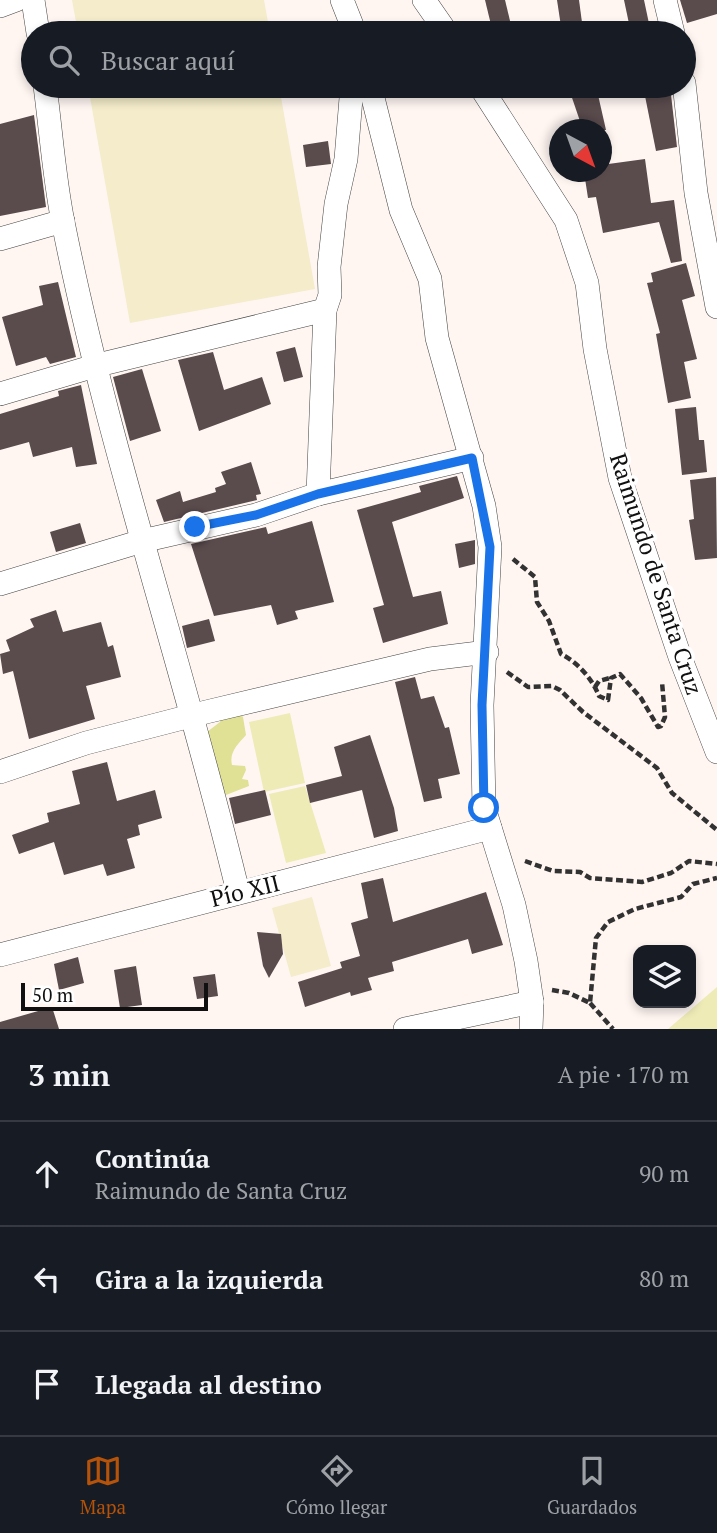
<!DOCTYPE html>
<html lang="es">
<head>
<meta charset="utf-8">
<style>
  :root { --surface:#171b24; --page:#242831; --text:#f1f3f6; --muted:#9ea1a6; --line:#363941; --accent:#b45309 }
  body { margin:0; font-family:"PT Serif",serif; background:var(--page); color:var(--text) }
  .controls { position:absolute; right:21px; bottom:21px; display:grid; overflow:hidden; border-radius:14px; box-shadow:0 4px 10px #0003 }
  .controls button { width:63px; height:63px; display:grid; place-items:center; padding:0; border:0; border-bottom:2px solid var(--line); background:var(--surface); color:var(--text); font:35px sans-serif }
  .compass { position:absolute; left:549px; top:119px; width:63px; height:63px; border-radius:50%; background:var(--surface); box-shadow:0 4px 10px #0003; rotate:139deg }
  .scale { position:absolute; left:21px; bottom:18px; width:187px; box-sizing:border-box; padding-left:7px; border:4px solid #101010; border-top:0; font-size:19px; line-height:24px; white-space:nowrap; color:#101010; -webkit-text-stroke:5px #fff; paint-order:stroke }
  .stop { position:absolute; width:21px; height:21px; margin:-16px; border:5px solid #1a73e8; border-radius:50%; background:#fff }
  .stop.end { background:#1a73e8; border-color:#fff; box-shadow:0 2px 7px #0008 }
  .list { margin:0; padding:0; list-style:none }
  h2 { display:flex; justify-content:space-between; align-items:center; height:91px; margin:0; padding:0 28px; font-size:30px }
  h2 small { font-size:23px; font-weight:400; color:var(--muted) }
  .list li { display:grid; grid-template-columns:46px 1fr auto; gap:21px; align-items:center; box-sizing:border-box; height:105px; padding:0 28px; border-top:2px solid var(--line) }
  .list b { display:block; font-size:26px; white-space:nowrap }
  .list p { margin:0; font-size:23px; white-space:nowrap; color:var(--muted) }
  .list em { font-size:23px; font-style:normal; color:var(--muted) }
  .icon { flex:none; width:38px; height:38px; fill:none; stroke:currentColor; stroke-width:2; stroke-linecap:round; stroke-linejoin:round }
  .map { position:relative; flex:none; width:717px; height:1029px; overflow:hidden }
  .search { position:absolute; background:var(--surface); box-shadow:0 4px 10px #0003; left:21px; right:21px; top:21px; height:77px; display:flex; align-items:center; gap:18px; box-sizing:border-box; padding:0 24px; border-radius:38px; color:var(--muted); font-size:26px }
  .sheet { height:406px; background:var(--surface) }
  nav { display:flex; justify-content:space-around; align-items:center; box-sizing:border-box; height:98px; border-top:2px solid var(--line); background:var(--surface); font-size:19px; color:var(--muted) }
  nav a { display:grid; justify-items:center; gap:4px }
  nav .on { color:var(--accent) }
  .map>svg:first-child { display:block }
</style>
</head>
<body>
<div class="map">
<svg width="717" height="1029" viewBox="0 0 717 1029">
  <rect width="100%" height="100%" fill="#fff6f2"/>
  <g fill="#eeebb7">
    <polygon points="290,713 305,783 264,792 249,722"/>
    <polygon points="305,786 326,853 286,863 269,794"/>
    <polygon points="717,987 717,1029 668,1029"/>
  </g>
  <path fill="#e0e194" d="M238,712L243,717L246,735C238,744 229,752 232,765L245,766L246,770L242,779L248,780L249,786L226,795L222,789L207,732L220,722V717Z"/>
  <g fill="#f4ecca">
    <polygon points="72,0 264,0 270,33 78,33"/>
    <polygon points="88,86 279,86 315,289 130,323"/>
    <polygon points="312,897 331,966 291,977 272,908"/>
  </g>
  <g fill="#5a4b4d">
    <polygon points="485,0 505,0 513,33 493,33"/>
    <polygon points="557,0 579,0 583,30 562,33"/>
    <polygon points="624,0 644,0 651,33 631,33"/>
    <polygon points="680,0 717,0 717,14 687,23"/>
    <polygon points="568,86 596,86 606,130 583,130"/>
    <polygon points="643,86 670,86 677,147 656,151"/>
    <polygon points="34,115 46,207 0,216 0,124"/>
    <polygon points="328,141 331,164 306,167 303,145"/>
    <polygon points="645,159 651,203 674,200 682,261 671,263 659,222 603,233 596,197 588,198 584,172 601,172 601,165"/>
    <polygon points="686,263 695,296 682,300 697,359 684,362 691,398 668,403 656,334 660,333 647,283 653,282 651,273"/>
    <polygon points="58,282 76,357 50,364 46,357 16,366 2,317 43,305 39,286"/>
    <polygon points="295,347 303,377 284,382 276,352"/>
    <polygon points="213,352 224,390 262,377 271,404 199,431 178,360"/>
    <polygon points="142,369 161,431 130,441 113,377"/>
    <polygon points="81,385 97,464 76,467 72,447 33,457 29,442 0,450 0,414 59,396 58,391"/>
    <polygon points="696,407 699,440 704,440 707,472 682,475 675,409"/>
    <polygon points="251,462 261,494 256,495 257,500 164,522 156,500 180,491 183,502 216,492 215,488 226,484 221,472"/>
    <polygon points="457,476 464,498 392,522 413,597 441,591 448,624 383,643 373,608 384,605 357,510 421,492 419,486"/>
    <polygon points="716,477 717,558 695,560 689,520 694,519 690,480"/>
    <polygon points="312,521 334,602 295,611 298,619 277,625 271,605 214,616 191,544 266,527 268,534"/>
    <polygon points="80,523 86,543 56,552 50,532"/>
    <polygon points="475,540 475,564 459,568 455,544"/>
    <polygon points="56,610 63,632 101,622 108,647 113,645 121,677 86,686 95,719 29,739 13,671 3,674 0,654 10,651 6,640 34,627 30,619"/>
    <polygon points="209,619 215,641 187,648 182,626"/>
    <polygon points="415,677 421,699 434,696 445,728 449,727 460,774 438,779 442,798 424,802 395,682"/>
    <polygon points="370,735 394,808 398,831 374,838 362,790 310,803 306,785 342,776 334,747"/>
    <polygon points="107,762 117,801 155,790 162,818 138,825 140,835 127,839 135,868 107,876 103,864 64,875 54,842 19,854 12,835 49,822 47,813 80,804 72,771"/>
    <polygon points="265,790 271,815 235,824 229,798"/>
    <polygon points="383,878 393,922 486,892 503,945 472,954 468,939 392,962 394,971 368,978 372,990 351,996 350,992 305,1007 298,982 342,968 340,962 360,956 351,923 368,918 361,883"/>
    <polygon points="257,932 281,934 283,954 269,978 263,966"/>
    <polygon points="78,957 84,983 59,990 54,964"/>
    <polygon points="136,966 142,1005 120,1008 114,970"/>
    <polygon points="215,974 218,996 197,999 193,977"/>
    <polygon points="52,1007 59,1029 0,1029 0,1022"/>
  </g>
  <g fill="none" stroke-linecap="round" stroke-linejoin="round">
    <g stroke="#434343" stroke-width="24">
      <g id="street">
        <polyline points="33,0 38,33"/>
        <polyline points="342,0 355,33"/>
        <polyline points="424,0 447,33"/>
        <polyline points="665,0 673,33"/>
        <polyline points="0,6 16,0"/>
        <polyline points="684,83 696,193 717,307"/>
        <path d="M45,86C51,131 54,177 63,222C108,448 184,667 238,892"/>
        <polyline points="370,86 401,210 430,279 437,338 484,506 490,547 482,705 484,808 514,905 526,961 532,1002 531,1029"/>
        <polyline points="480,86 566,220 587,283 595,349 620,478 680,657 717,752"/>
        <polyline points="0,239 63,221"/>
        <polyline points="0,394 98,365 325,310"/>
        <polyline points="318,494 472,458"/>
        <polyline points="0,584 142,541 256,515 318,494 325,310 330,295 329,267 336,204 346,159 352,86"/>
        <polyline points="0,772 86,743 206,712 430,659 487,652"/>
        <polyline points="0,955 490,828"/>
        <polyline points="405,1029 532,1002"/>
      </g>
    </g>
    <g stroke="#323232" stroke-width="4.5" stroke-dasharray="7 3.5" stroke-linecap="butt">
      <path d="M513,559L535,577L537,602L549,621L561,654C577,662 592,678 599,696L608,700L611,678L620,674L641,698L658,727L661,726L665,717L662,682"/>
      <polyline points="507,672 528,687 552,686 560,690 583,712 657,768 672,793 717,830"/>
      <polyline points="595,687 599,681 610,678"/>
      <polyline points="525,861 553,871 580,872 590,878 642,882 671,873 689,861 717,864"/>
      <polyline points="552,990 569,993 590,1003 596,938 608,922 635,909 681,897 693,884 717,878"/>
      <polyline points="590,1003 613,1029"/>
    </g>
    <use href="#street" stroke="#fff" stroke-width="23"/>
  </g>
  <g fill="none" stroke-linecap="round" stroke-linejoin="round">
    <polyline stroke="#1a73e8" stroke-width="9" points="195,527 256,515 318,494 472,458 490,547 482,705 484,808"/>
  </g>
  <g text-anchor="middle" stroke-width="7" stroke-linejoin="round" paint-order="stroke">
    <g font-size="23" fill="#101010" stroke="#fff">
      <text transform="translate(656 574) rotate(72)" y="8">Raimundo de Santa Cruz</text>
      <text transform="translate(245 891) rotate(-14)" y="8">Pío XII</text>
    </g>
  </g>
</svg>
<div class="controls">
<button><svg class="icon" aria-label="layers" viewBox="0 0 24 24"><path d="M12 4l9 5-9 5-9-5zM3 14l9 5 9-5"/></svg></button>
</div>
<svg class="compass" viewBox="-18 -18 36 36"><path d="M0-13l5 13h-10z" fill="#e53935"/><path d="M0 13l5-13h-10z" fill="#9ea1a6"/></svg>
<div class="scale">50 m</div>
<div class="stop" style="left:484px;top:808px"></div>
<div class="stop end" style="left:195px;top:527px"></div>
<div class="search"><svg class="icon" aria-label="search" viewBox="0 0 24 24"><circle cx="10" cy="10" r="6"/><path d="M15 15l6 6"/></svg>Buscar aquí</div>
</div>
<section class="sheet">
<h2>3 min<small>A pie · 170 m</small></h2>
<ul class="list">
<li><svg class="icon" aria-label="ahead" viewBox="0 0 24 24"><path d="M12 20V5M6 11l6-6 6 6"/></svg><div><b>Continúa</b><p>Raimundo de Santa Cruz</p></div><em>90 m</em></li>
<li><svg class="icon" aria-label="left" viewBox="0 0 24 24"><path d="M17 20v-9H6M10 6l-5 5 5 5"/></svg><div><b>Gira a la izquierda</b></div><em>80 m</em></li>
<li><svg class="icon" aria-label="arrive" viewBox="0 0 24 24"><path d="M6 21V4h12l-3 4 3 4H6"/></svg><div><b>Llegada al destino</b></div></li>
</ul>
</section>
<nav>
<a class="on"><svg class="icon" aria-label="map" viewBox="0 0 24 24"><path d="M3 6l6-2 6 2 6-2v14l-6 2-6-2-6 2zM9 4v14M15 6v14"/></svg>Mapa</a>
<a><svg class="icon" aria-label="directions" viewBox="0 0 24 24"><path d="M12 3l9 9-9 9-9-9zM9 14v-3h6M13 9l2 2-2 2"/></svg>Cómo llegar</a>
<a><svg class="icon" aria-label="saved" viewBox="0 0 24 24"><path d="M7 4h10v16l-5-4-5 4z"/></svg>Guardados</a>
</nav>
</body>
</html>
